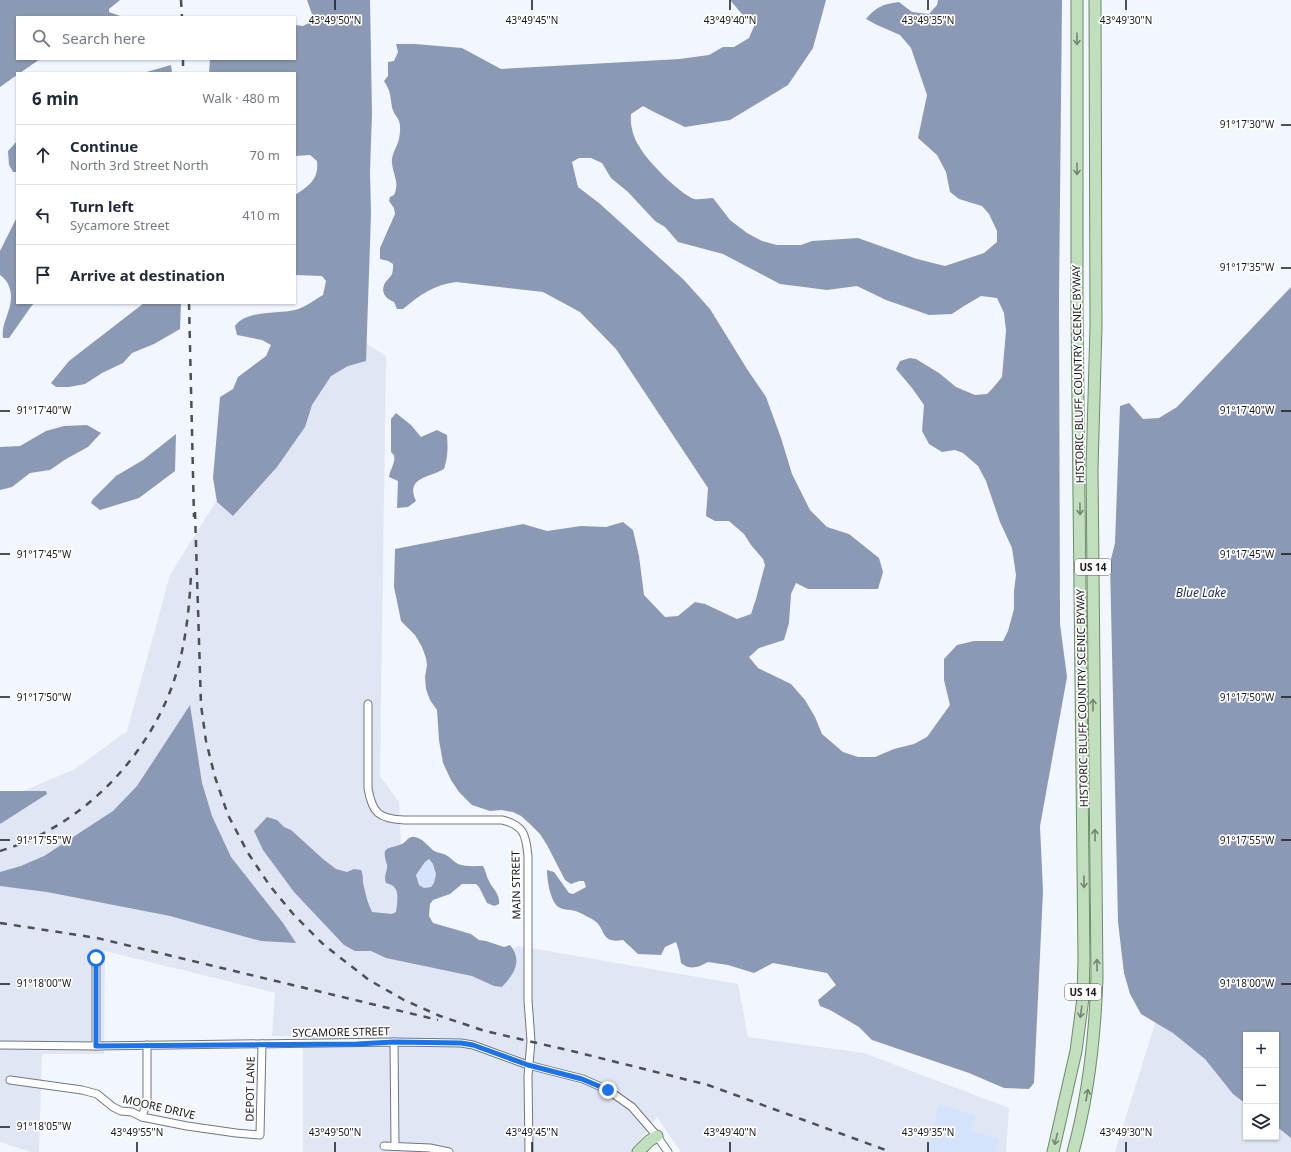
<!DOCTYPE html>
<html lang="en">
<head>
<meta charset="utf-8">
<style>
  :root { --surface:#fff; --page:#f2f2f3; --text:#1f2937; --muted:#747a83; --line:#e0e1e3 }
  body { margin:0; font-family:"Noto Sans",sans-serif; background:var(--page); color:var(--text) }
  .controls { position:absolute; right:12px; bottom:12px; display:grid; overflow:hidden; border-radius:0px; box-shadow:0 1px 3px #0004 }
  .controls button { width:36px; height:36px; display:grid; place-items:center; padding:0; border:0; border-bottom:1px solid var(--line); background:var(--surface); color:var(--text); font:20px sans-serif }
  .stop { position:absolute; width:12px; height:12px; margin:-9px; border:3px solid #1a73e8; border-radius:50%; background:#fff }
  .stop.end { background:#1a73e8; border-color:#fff; box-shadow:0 1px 4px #0008 }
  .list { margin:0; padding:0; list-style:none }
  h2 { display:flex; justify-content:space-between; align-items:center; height:52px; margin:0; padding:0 16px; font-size:17px }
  h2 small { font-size:13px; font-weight:400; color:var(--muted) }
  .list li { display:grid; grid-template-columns:26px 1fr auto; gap:12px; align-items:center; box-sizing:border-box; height:60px; padding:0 16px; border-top:1px solid var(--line) }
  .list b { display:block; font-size:15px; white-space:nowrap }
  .list p { margin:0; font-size:13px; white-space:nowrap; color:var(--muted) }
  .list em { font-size:13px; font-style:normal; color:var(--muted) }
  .icon { flex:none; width:22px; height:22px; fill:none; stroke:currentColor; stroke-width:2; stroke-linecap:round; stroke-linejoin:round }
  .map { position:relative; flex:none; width:1291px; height:1152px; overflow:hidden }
  .search { position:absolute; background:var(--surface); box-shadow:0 1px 3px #0004; left:16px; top:16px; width:280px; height:44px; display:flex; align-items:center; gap:10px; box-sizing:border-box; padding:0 14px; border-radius:0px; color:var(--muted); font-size:15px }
  .panel { position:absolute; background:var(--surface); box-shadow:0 1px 3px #0004; left:16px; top:72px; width:280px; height:232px; border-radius:0px }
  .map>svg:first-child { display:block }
</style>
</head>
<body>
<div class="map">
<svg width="1291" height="1152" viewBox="0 0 1291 1152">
  <rect width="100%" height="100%" fill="#f2f6ff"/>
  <g fill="#e0e6f4">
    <polygon points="334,323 386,356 380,776 399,802 402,866 409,929 484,957 519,946 738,984 748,1037 864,1053 1009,1108 1006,1152 681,1152 657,1117 631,1152 303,1152 303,1037 272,1036 275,993 105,951 104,1054 42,1054 39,1152 31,1152 0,1142 0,801 75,769 127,731 170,575 240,463"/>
    <polygon points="1168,981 1246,1035 1246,1137 1276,1137 1276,1047 1291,1056 1291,1152 1115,1152"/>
  </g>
  <g fill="#d4e2fc">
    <polygon points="429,859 433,864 436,874 434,883 431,887 424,888 419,885 416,875 425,862"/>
    <polygon points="939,1104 975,1116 971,1131 999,1139 995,1152 927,1152"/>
  </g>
  <g fill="#8b99b4" fill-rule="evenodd">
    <polygon points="0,0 120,0 109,9 109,12 123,17 17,17 17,59 40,59 20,73 17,73 17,75 0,87"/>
    <path d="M307,0H370L372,114L370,171L371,214L366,361L348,366L331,376L312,405L305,427L277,467L233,516L217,502L213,478L220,397L233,389L238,377L266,356L271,345L262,340L237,335L235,326C246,310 278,314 295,310C304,308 314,300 323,295L326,281L322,276L295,275V195C309,186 319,179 317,161L310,155L295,156V73H209L210,59H295V25L303,26L314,20Z"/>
    <path d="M730,0H826L813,48L788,85L730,120L685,127L654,112L643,106L631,114C630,125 633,137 639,146C646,160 680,194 694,199C699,200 707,198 713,198L730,220L747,233L762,241L777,245H801L812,241L858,238L917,259L945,266L984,253L997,242V231L989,214L982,206L959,199L950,192L946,172L937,155L918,138L927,95L911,48L900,35L877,25L866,19C877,6 884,4 899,2L912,12L929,14L937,5L938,0H1062L1059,298L1060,624L1067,677L1040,826L1043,891L1034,1083L1029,1089L1004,1088L969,1073L872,1040L859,1027L830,1010L820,1006L818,1000L836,985L827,973L773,963L754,973L728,965L708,962C699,967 690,971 681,963L679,951L676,942L665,947L661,955L638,954L623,940C600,944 606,929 595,921C590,918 583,914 578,912C572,909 563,911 557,906C550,899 547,880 547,870L554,872L569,893L573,894L586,887L584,881H579L571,884L565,880L547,845L540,834L530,824L521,816L513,812L501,810L490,811L472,805L459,792L451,780L443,763L439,740L437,710L430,700L426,689L425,677L427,665L426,658L422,647L415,635L401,621L400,616L394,587L395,549L523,524L547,531L581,526L606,527L623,522L633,530L639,556L644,595L665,617L678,616L695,602L705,604L737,619L751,614L756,599L765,565L763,559L751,545L744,534L729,521H715L706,516L708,488L616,349L580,312L543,292L456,282C433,285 420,295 403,309H397L394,302C386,299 381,293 384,285C386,280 390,278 392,274C393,271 393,267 393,264L388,261L380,259V248L395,214L394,208L389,201L390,197L394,195C400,182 393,175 392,163C391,154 397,148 399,139C400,133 401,127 399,121C397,116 393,113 392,107C390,95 391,92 384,81L388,76V62L394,61L398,52L396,44H415L462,48L501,69L680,59L709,55L723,47H734L749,38L755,24L747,20ZM579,158H591L602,163L611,178L628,192L655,221L665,227L678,242L723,254L780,284L827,290L857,286L886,300L929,315L952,314L964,306L981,296L997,298L1004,313L1006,331L1002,377L992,389L987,394L975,395L956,387L939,373L916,359L910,358L900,361L896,369L912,388L924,405L922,431L929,444L942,452L955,450L963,453L978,466L986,481L1000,522L1012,548L1016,575L1014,591V609L1008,631L1003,641H974L957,645L944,659V680L950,705L927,737L914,744L894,749L875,757H858L843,752L822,734L815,717L805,700L791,684L758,668L749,657L759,648L784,640L789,623L791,594L796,583L808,589H878L883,572L879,558L849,534L827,527L810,510L792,474L781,438L766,397L747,369L710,309L684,280L599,203L578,187L572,162Z"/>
    <polygon points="171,65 172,73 143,73"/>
    <polygon points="17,141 17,172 13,172 9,165 8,151"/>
    <path d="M17,217V303H34L30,308L9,338H3C0,320 18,305 8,284C6,280 4,278 0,275V251Z"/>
    <polygon points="1291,287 1291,1138 1276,1126 1276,1035 1246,1035 1246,1104 1233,1094 1205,1059 1173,1033 1141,1014 1130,994 1124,973 1118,922 1110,563 1115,543 1120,406 1129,403 1143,419 1159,418 1177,407"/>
    <polygon points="144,303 181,303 180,329 154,344 132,353 123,363 102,373 85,384 69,387 56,387 51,383 69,361"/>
    <path d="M396,413L411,425L421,437L437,430L447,435C448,447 448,457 444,469C429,478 405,477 416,501L408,507L397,508L398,481L389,477C390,469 396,463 394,455L391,452V419Z"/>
    <polygon points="87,425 101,433 88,447 66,459 50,470 30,473 12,487 0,490 0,447 20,446 46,431 64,426"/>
    <polygon points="176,434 175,471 139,498 100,510 91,503 93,499 116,476 143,460"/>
    <polygon points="190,705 202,783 212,816 231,857 283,923 296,943 261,941 170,916 47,892 0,886 0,872 21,866 44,856 113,811 137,786"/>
    <polygon points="0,791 46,791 47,794 0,824"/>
    <path d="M267,817L277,820L284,827L291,830L323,859L336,869L347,872L354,869L361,870C364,876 362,881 364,887C366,896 368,904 372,912L392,914L396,912C397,905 399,893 395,888C393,885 389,884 386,883C383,875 388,871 387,865C381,845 387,850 402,844C406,842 409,835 415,837C422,838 428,846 434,851C438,853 442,853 446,855C450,857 454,862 458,864C465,867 475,866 483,866C486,871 486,876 489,881C493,890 500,893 499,904L494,906L487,903L479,887L476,884H462L450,894L433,900L430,904L429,916L433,923L471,934L479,940L486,941L504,947L510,945C523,961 514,974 502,987L494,986L472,976L386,958L371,951H355L344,945L294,892L263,850L254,831ZM429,859L433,864L436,874L434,883L431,887L424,888L419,885L416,875L425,862Z"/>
  </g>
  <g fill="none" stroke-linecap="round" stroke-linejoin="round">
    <g stroke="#71767f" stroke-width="9">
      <g id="street">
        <path d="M368,704V788C372,813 379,819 404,820H502C524,825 526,835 528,856V1000L531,1041L528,1076L529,1152"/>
        <polyline points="96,959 96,1046"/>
        <polyline points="394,1042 395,1146"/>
        <polyline points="0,1045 96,1046 394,1042 461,1043 473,1045 528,1065 583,1079 608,1090 632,1107 657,1136 668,1152"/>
        <polyline points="10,1080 82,1090 97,1094 113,1107 121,1111 132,1112 142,1117 187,1126 236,1133 260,1135 262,1044"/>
        <polyline points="142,1117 147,1101 147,1045"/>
        <polyline points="384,1146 430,1148 449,1152"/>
      </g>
    </g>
    <g stroke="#6c8b68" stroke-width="13">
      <g id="primary">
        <polyline points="638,1152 649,1141 657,1136"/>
        <polyline points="1053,1152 1076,1051 1083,998 1084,959 1077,311 1077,0"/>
        <path d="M1073,1152C1089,1094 1095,1038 1097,977L1092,469L1096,326L1095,0"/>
      </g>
    </g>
    <use href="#street" stroke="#fff" stroke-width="7"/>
    <use href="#primary" stroke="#c2dfbd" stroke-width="11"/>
    <g stroke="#4d4f54" stroke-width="2.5" stroke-dasharray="7 7" stroke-linecap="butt">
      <polyline points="181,0 182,17"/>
      <polyline points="183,59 183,73"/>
      <polyline points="189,303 194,517"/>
      <polyline points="195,512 201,705 206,741 215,777 228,815 248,853 270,886 294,915 324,945 369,980 404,1000 440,1016 485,1031 576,1052 708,1085 891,1152"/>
      <path d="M0,851C78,828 143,763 171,689C185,652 189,613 191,575"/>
      <polyline points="0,923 97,938 438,1020"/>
    </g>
  </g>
  <defs><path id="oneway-shaft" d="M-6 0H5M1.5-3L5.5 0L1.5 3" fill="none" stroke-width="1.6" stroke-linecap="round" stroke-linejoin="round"/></defs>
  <g stroke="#758574">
    <use href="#oneway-shaft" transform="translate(1077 39) rotate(90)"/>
    <use href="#oneway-shaft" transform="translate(1077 169) rotate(90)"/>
    <use href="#oneway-shaft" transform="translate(1080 509) rotate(89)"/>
    <use href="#oneway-shaft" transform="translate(1093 705) rotate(-90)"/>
    <use href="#oneway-shaft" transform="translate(1095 835) rotate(-91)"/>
    <use href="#oneway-shaft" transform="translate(1084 882) rotate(89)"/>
    <use href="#oneway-shaft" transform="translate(1097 965) rotate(-91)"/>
    <use href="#oneway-shaft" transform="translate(1081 1012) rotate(98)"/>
    <use href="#oneway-shaft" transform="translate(1087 1095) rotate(-80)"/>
    <use href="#oneway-shaft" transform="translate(1056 1139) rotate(104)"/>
  </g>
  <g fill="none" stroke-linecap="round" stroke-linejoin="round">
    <polyline stroke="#1a73e8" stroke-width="5" points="96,958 96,1046 357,1044 394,1042 461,1043 473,1045 528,1065 582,1079 608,1090"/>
  </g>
  <path fill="none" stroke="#16181b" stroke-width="1.5" d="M335,0V10M532,0V10M730,0V10M928,0V10M1126,0V10M1281,125H1291M1281,268H1291M0,411H10M1281,411H1291M0,554H10M1281,554H1291M0,697H10M1281,697H1291M0,840H10M1281,840H1291M0,984H10M1281,984H1291M0,1127H10M137,1142V1152M335,1142V1152M532,1142V1152M730,1142V1152M928,1142V1152M1126,1142V1152"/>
  <g text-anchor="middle" stroke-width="3.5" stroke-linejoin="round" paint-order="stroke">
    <g fill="#fff" stroke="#5c5d5f" stroke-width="1">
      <rect x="1075" y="559" width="36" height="16" rx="3"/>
      <rect x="1065" y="984" width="36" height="16" rx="3"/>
    </g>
    <g font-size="10" font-weight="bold" fill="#16181b">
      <text x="1093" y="571">US 14</text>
      <text x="1083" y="996">US 14</text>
    </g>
    <g font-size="11" fill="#16181b" stroke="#fff">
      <text transform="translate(1078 374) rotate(-91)" y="4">HISTORIC BLUFF COUNTRY SCENIC BYWAY</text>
      <text transform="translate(1082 698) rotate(-91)" y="4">HISTORIC BLUFF COUNTRY SCENIC BYWAY</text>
      <text transform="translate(516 885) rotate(-91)" y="4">MAIN STREET</text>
      <text transform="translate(341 1032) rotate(-1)" y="4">SYCAMORE STREET</text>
      <text transform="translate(250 1089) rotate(-89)" y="4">DEPOT LANE</text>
      <text transform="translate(159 1107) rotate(13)" y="4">MOORE DRIVE</text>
    </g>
    <g font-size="12" font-style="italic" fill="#192b51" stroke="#fff">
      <text x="1201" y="597">Blue Lake</text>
    </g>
  </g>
  <g font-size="10" text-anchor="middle" fill="#16181b" stroke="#fff" stroke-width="3.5" stroke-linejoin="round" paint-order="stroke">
    <text x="335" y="24">43°49'50"N</text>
    <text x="532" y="24">43°49'45"N</text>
    <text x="730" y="24">43°49'40"N</text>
    <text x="928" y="24">43°49'35"N</text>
    <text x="1126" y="24">43°49'30"N</text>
    <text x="1247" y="128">91°17'30"W</text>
    <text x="1247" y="271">91°17'35"W</text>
    <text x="1247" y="414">91°17'40"W</text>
    <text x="44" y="414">91°17'40"W</text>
    <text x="1247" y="558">91°17'45"W</text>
    <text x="44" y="558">91°17'45"W</text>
    <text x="1247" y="701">91°17'50"W</text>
    <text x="44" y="701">91°17'50"W</text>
    <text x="1247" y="844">91°17'55"W</text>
    <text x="44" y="844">91°17'55"W</text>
    <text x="1247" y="987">91°18'00"W</text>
    <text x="44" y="987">91°18'00"W</text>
    <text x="44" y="1130">91°18'05"W</text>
    <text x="137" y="1136">43°49'55"N</text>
    <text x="335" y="1136">43°49'50"N</text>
    <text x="532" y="1136">43°49'45"N</text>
    <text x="730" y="1136">43°49'40"N</text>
    <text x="928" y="1136">43°49'35"N</text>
    <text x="1126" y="1136">43°49'30"N</text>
  </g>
</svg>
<div class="controls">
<button>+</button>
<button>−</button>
<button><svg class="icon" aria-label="layers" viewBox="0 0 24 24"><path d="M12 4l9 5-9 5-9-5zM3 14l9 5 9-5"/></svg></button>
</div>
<div class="stop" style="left:96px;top:958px"></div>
<div class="stop end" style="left:608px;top:1090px"></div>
<div class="search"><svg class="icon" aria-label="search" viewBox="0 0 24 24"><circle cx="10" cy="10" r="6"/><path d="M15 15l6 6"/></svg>Search here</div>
<section class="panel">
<h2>6 min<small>Walk · 480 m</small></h2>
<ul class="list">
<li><svg class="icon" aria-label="ahead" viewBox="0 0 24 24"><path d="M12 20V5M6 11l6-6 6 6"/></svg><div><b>Continue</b><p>North 3rd Street North</p></div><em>70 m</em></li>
<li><svg class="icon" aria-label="left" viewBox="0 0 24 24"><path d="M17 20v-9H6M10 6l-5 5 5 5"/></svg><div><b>Turn left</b><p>Sycamore Street</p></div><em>410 m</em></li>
<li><svg class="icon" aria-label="arrive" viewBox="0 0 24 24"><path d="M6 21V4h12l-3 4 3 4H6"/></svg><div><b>Arrive at destination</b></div></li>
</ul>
</section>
</div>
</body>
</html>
